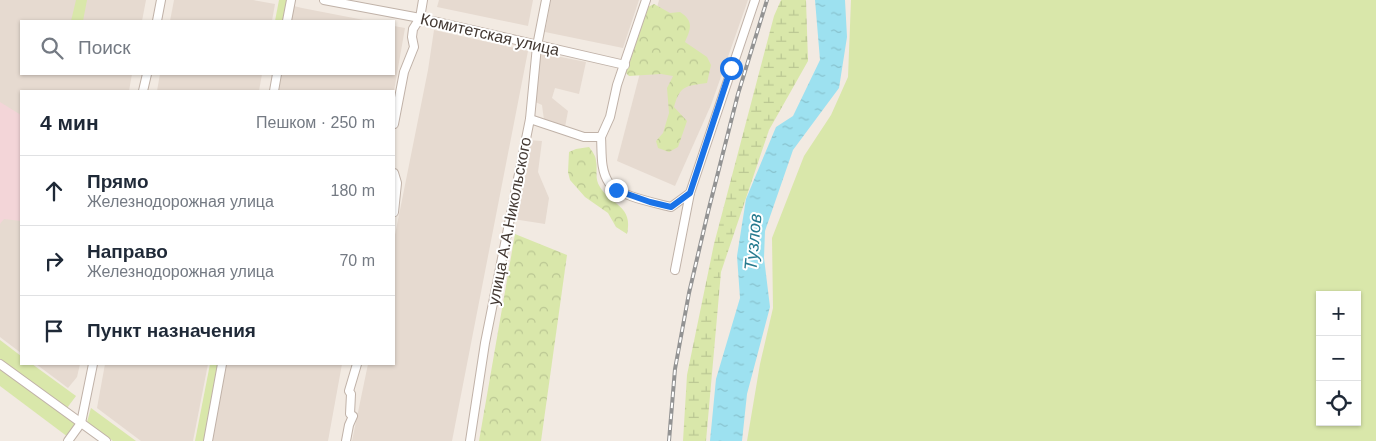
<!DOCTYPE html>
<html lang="ru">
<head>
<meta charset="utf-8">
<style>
  :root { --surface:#fff; --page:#f6f6f7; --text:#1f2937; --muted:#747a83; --line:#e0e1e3 }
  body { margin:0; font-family:Arial,sans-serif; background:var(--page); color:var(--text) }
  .controls { position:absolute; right:15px; bottom:15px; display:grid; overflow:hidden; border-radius:0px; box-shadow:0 1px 4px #0004 }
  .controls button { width:45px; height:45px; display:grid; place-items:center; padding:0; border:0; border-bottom:1px solid var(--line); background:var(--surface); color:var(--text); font:25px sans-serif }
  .stop { position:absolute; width:15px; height:15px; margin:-11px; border:4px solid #1a73e8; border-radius:50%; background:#fff }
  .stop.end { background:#1a73e8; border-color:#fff; box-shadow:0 1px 5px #0008 }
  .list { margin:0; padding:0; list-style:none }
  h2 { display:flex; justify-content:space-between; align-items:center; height:65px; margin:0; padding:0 20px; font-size:21px }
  h2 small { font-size:16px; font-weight:400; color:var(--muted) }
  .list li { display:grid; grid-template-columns:32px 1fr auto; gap:15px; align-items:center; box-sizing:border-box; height:70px; padding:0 20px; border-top:1px solid var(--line) }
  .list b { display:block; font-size:19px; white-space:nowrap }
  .list p { margin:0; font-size:16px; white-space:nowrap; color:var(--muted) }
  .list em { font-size:16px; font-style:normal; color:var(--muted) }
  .icon { flex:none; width:28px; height:28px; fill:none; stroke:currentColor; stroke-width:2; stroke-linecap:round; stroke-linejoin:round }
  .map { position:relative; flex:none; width:1376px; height:441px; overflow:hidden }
  .search { position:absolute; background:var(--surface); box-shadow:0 1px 4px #0004; left:20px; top:20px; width:375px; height:55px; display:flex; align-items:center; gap:12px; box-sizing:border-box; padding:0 18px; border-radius:0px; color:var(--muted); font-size:19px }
  .panel { position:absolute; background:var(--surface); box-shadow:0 1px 4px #0004; left:20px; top:90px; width:375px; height:275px; border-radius:0px }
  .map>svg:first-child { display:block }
</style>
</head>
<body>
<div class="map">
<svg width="1376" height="441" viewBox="0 0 1376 441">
  <defs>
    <pattern id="forest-crowns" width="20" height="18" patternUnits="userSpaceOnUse" patternTransform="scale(1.25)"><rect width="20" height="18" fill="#d9e7aa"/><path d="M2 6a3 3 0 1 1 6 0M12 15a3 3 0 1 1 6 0" fill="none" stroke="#bbc793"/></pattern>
    <pattern id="wetland-marsh" width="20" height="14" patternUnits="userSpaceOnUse" patternTransform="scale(1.25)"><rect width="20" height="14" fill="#d9e7aa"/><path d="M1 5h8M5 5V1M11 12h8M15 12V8" fill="none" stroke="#bbc793"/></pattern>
    <pattern id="water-ripples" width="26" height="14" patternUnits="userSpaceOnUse" patternTransform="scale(1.25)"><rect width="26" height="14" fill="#9de1f0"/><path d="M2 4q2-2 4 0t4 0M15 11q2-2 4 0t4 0" fill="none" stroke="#88c2ce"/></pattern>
  </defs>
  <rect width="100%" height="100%" fill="#f2eae2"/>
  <g fill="#e6dad0">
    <polygon points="0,0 146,0 142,21 21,21 21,74 132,74 129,91 21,91 21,353 0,337"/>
    <polygon points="174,0 253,0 275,4 272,21 170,21"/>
    <polygon points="439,0 533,0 528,26 437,7"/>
    <polygon points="551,0 639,0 623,48 545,32"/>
    <polygon points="659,0 748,0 711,105 675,186 617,161"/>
    <polygon points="294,6 302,8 369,21 291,21"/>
    <polygon points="394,26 405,28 394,91 277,91 281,74 394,74"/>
    <polygon points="434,30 528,51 452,441 352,441 368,364 394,364 394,240 428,70"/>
    <polygon points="541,53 586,62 579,94 555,88 552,98 568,111 565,127 544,120 542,105 533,101"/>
    <polygon points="160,74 262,74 259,91 157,91"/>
    <polygon points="528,140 542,141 538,172 549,198 545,224 513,219"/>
    <polygon points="36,364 80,364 77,377 68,388"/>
    <polygon points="105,364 208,364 193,441 141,441 97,408"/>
    <polygon points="225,364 342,364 328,441 211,441"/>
  </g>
  <polygon fill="#f3d5d8" points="0,102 21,115 21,221 4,219 0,224"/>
  <g fill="#d9e7aa" fill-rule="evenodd">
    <polygon points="76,0 87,0 83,21 71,21"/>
    <polygon points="279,0 287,0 288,2 284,21 275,21"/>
    <path d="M851,0H1376V441H747L760,364L773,308L772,238L804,156L831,115L848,77ZM1320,295H1357V422H1320Z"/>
    <polygon points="0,340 21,356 21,364 32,364 76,396 67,408 0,359"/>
    <polygon points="210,364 220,364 205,441 195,441"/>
    <polygon points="0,368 78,423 68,437 0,386"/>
    <polygon points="91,408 136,441 113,441 87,422"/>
  </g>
  <g fill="url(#forest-crowns)">
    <path d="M654,4L670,13L680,12C694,21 691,29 685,42L707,57L711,65L707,83C686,86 680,85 674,107L687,121L678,147L669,152L658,148L656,141L663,133L669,113L667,88L673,76L661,74L629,76L625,72L648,7Z"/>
    <path d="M589,147C592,151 596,156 596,161C598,170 594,178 600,187C610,204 634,206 627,234L616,227L608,213L585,197L570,180L568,172L569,152L576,149Z"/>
    <polygon points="515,234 567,255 541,441 479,441"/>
  </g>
  <polygon fill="url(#wetland-marsh)" points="781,0 806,0 808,61 769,130 721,272 706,441 683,441 687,375 714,244 774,16"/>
  <polygon fill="url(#water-ripples)" points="815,0 845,0 847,37 839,88 793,150 765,231 764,258 770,307 747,394 742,441 710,441 716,379 740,298 737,256 746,199 776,127 793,116 820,60"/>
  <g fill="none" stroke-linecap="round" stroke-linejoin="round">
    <g stroke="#c0b2a8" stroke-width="10">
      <g id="minor">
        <polyline points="324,0 420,18 625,65"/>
        <polyline points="157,21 161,0"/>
        <polyline points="287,21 291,0"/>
        <polyline points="143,91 147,74"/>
        <polyline points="274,91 277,74"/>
        <polyline points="530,119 584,137 601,137 610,117 617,85 646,0"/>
        <polyline points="394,124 404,72 414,47 412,37 413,29 420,18 423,0"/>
        <path d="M601,137C602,152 600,170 609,183C618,196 656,203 671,207L690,193"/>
        <polyline points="394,173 397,183 394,212"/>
        <polyline points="675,270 690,193 755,0"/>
        <polyline points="0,364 106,441"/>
        <polyline points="68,441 81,423 93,364"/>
        <polyline points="208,441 222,364"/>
        <polyline points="346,441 349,425 353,416 350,414 351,394 349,391 357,364"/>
        <polyline points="470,441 485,343 530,119 537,46 546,0"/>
      </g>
    </g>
    <use href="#minor" stroke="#fff" stroke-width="8"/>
    <g stroke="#939393" stroke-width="4">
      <polyline id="rail" points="669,441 675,369 689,293 708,212 738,94 767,0"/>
    </g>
    <use href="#rail" stroke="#fff" stroke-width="2" stroke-dasharray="5.5" stroke-linecap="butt"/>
  </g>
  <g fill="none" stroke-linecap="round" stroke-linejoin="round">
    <polyline stroke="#1a73e8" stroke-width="6" points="616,190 650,202 671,207 690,193 731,68"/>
  </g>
  <g text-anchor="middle" stroke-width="4" stroke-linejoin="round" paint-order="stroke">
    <g font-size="16" fill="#433933" stroke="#fff">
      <text transform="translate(490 34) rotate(13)" y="6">Комитетская улица</text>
      <text transform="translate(509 221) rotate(-79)" y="6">улица А.А.Никольского</text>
    </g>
    <g font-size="18" font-style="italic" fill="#277b8f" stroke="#fff">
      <text transform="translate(753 242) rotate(-85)" y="6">Тузлов</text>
    </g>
  </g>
</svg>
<div class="controls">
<button>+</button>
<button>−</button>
<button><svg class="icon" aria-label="locate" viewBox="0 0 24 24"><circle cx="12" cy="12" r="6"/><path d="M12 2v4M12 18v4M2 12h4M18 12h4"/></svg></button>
</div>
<div class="stop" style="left:731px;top:68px"></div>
<div class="stop end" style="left:616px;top:190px"></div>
<div class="search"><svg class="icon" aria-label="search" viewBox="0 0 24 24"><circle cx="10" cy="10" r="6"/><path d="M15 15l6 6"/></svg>Поиск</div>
<section class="panel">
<h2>4 мин<small>Пешком · 250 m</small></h2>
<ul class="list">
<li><svg class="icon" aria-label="ahead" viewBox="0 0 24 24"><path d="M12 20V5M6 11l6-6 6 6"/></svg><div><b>Прямо</b><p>Железнодорожная улица</p></div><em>180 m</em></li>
<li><svg class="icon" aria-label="right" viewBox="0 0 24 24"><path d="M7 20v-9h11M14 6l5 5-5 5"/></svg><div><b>Направо</b><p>Железнодорожная улица</p></div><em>70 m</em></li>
<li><svg class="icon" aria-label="arrive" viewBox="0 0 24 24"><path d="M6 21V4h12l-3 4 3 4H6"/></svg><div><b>Пункт назначения</b></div></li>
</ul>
</section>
</div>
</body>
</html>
